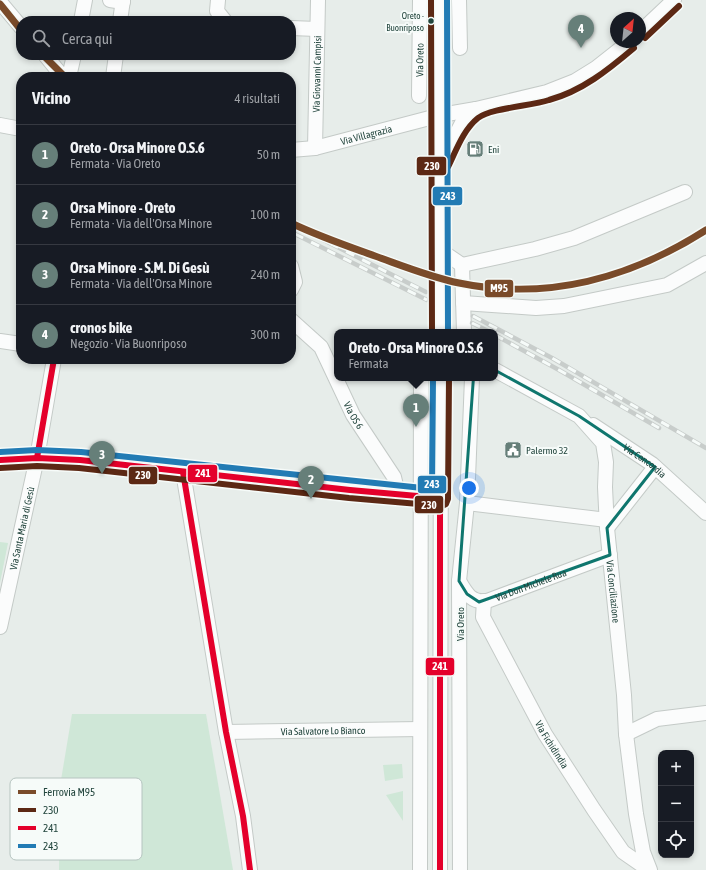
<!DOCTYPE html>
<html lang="it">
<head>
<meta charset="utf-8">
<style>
  :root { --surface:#171b24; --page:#242831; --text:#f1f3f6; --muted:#9ea1a6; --line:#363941; --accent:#667f79 }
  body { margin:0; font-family:"Asap Condensed",sans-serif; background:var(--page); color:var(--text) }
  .controls { position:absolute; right:12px; bottom:12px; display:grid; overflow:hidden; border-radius:8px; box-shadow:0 2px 6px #0003 }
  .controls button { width:36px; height:36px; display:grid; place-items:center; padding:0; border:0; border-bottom:1px solid var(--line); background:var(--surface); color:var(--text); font:20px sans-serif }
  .compass { position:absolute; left:610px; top:12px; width:36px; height:36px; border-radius:50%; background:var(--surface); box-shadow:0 2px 6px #0003; rotate:27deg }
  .you { position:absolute; left:469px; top:488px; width:14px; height:14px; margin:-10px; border:3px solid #fff; border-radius:50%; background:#1a73e8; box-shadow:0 0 0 6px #1a73e833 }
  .badge { display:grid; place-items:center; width:26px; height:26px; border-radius:50%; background:var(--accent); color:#fff; font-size:13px; font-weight:700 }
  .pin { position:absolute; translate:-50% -33px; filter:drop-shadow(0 1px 2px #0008) }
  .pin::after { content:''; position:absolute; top:21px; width:14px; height:12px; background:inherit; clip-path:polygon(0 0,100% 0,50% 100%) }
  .popup { position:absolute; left:334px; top:329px; width:164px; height:52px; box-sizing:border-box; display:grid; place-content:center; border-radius:8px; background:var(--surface); filter:drop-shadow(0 1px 3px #0005); font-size:13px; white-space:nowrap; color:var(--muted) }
  .popup b { font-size:15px; color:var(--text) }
  .popup::after { content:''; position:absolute; left:50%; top:100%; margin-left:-8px; border:8px solid transparent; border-top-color:var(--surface) }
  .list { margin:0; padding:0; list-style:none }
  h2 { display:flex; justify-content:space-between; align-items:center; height:52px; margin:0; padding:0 16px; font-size:17px }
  h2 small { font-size:13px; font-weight:400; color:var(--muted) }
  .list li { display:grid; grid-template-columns:26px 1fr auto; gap:12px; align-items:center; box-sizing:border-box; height:60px; padding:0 16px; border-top:1px solid var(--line) }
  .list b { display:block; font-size:15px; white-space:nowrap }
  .list p { margin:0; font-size:13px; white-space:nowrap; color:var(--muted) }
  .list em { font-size:13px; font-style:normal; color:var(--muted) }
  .icon { flex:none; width:22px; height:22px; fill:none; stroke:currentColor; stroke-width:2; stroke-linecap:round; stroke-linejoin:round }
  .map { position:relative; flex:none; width:706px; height:870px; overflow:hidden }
  .search { position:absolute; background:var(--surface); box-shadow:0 2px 6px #0003; left:16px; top:16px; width:280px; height:44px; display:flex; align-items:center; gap:10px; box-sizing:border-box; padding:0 14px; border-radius:16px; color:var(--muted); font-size:15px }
  .panel { position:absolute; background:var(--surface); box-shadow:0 2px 6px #0003; left:16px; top:72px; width:280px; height:292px; border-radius:16px }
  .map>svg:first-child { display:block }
  .green { fill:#cfe7d7 }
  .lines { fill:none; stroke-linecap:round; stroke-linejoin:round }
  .minor-casing { stroke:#c4cac7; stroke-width:16 }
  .minor { stroke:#fbfcfc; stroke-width:14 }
  .rail-casing { stroke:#c8cdcb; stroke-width:4.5 }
  .rail { stroke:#f6fbf9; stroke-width:3; stroke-dasharray:9; stroke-linecap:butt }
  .bus-1-casing { stroke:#f6fbf9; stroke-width:9 }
  .bus-2-casing { stroke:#f6fbf9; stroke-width:9 }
  .bus-3-casing { stroke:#f6fbf9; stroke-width:9 }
  .bus-1 { stroke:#e4002b; stroke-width:6 }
  .bus-2 { stroke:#5c2814; stroke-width:6 }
  .bus-3 { stroke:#227bb4; stroke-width:6 }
  .rail-1-casing { stroke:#f6fbf9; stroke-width:10 }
  .rail-1 { stroke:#7a4b2a; stroke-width:7 }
  .marked { fill:none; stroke:#0f766e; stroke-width:3; stroke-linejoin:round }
  .bus-dot { fill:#21443c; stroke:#f6fbf9; stroke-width:1.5 }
  .labels { text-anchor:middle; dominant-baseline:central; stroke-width:4; stroke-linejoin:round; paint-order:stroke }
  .bus-label { font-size:9px; fill:#21443c; stroke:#f6fbf9; text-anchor:end }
  .street-label { font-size:10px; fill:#21443c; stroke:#f6fbf9 }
  .poi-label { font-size:10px; fill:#21443c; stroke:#f6fbf9; text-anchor:start }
  .key { fill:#f6fbf9; stroke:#b6c4c0; stroke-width:1 }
  .key-label { font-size:11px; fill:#21443c }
  .line-badge { stroke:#f6fbf9; stroke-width:1.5 }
  .badge-label { font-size:11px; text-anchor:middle; font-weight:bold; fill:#fff }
</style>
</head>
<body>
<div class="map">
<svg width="706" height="870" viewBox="0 0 706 870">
  <rect width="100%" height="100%" fill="#e7edea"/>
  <g class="green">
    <path d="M0,542L8,543L0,583Z"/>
    <path d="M72,714H206L233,870H59L60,786Z"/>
    <path d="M402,764L403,778L385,781L383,765Z"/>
    <path d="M403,791V821L386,795Z"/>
  </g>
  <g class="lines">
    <defs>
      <g id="minor">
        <path d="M110,0L123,2"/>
        <path d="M218,0L217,11L225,21"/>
        <path d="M439,0L440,332"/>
        <path d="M459,0L460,48"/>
        <path d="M0,2L21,27"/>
        <path d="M81,21L85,0"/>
        <path d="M120,21L123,0"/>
        <path d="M291,28L317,29"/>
        <path d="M640,32L674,0"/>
        <path d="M45,55L63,77"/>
        <path d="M69,77L74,55"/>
        <path d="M113,77L116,55"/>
        <path id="s1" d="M419,96L420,0"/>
        <path d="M0,125L21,129"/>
        <path id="s2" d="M315,148L318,0"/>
        <path id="s3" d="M291,150L315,148L441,115L476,109L547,92L575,81L596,68L629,42"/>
        <path d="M442,162L463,121L476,109"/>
        <path d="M440,250L462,265L464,332"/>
        <path d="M462,265L535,249L574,238L685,192"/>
        <path d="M291,266L295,282L291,290"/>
        <path d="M463,303L536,308L564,306L667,285L706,263"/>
        <path id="s4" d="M291,320L321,347L353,415L394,477L398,494"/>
        <path d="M0,341L21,344"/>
        <path id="s5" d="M495,370L579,416L603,443L606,462L605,487L607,528L624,695L626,734L636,814L643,852L650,870"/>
        <path id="s6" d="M593,425L652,464L706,513"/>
        <path d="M0,460L37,458L80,460L430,497"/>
        <path d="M183,472L226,732L243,816L250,870"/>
        <path d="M467,503L607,520"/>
        <path d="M607,528L655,467"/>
        <path id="s7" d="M459,581C466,593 471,603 487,601L610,555"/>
        <path id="s8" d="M484,601L483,617L545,734L594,810L623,852L649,870"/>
        <path id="s9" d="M0,627L37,458L54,359"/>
        <path id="s10" d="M226,732L420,729"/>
        <path d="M626,734L657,719L706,713"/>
        <path d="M420,870L421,378"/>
        <path d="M440,870L441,378"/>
        <path d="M460,870L459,581L467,503L472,378"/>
      </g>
    </defs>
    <use href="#minor" class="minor-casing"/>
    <use href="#minor" class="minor"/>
    <defs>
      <g id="rail">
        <path d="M298,227L426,292"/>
        <path d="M295,234L427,300"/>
        <path d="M473,316L552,358L706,448"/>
        <path d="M472,323L490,332"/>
        <path d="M495,335L559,370L659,428"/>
      </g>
    </defs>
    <use href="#rail" class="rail-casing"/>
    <use href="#rail" class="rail"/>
    <defs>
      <g id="bus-1">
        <path d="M37,458L54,359"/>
        <path d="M0,460L37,458L80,460L350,490L440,498V870"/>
        <path d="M183,472L226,732L243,816L250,870"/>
      </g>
      <g id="bus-2">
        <path d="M431,0L432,332"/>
        <path d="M645,38L679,6"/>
        <path d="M448,167C456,151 463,130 478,118C491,108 531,106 549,100C582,91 608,70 634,48"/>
        <path d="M0,468L37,466L79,468L349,498L442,506L446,504L448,499L449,378"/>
      </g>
      <g id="bus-3">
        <path d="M447,0L448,332"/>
        <path d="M0,452L37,450L81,452L432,489L433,378"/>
      </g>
    </defs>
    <use href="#bus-1" class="bus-1-casing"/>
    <use href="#bus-2" class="bus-2-casing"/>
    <use href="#bus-3" class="bus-3-casing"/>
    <use href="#bus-1" class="bus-1"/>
    <use href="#bus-2" class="bus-2"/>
    <use href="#bus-3" class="bus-3"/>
    <defs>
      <g id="rail-1">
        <path d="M0,4L21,30"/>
        <path d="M43,55L65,77"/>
        <path d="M291,223C318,236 347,246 375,256C403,266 430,277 459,283C547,301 631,278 706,230"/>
      </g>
    </defs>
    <use href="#rail-1" class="rail-1-casing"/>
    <use href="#rail-1" class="rail-1"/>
  </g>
  <path class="marked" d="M480,362L579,416L655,467L607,528L610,555L479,602L467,594L459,581L474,370Z"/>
  <defs>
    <symbol id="fuel-square" viewBox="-11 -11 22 22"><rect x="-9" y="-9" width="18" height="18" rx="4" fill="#667f79" stroke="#f6fbf9"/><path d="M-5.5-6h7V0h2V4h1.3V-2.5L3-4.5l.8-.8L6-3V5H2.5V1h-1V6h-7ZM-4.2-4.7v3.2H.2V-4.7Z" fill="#fff"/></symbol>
    <symbol id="civic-square" viewBox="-11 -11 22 22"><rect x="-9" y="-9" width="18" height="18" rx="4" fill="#667f79" stroke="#f6fbf9"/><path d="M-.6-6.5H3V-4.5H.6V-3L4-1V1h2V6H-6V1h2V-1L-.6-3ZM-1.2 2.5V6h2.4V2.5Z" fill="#fff"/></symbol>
  </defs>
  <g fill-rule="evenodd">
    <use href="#fuel-square" x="465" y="139" width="20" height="20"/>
    <use href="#civic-square" x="503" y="440" width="20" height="20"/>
  </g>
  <circle class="bus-dot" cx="431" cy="21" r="3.5"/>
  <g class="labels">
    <g class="bus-label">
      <text x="424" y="16">Oreto -<tspan x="424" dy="12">Buonriposo</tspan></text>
    </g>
    <g class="street-label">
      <text stroke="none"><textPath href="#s1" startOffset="36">Via Oreto</textPath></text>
      <text stroke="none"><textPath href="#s2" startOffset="74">Via Giovanni Campisi</textPath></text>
      <text stroke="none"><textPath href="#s3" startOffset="77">Via Villagrazia</textPath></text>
      <text stroke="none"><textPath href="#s4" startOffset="116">Via OS 6</textPath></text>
      <text stroke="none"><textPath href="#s6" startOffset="63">Via Concordia</textPath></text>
      <text stroke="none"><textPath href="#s9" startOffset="101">Via Santa Maria di Gesù</textPath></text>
      <text stroke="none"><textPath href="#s7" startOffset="84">Via Don Michele Rua</textPath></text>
      <text stroke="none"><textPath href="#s5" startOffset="281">Via Conciliazione</textPath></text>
      <text transform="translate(460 624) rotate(-90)">Via Oreto</text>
      <text stroke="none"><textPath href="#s10" startOffset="97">Via Salvatore Lo Bianco</textPath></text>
      <text stroke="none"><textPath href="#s8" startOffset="161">Via Fichidindia</textPath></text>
    </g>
    <g class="poi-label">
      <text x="488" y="149">Eni</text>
      <text x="526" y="450">Palermo 32</text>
    </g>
  </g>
  <rect x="10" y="778" width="132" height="82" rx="6" class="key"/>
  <rect x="18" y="790" width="18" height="4" fill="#7a4b2a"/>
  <rect x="18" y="808" width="18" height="4" fill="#5c2814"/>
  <rect x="18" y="826" width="18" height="4" fill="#e4002b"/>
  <rect x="18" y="844" width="18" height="4" fill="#227bb4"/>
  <g class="key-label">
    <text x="43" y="796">Ferrovia M95</text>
    <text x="43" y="814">230</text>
    <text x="43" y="832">241</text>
    <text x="43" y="850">243</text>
  </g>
  <g class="line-badge">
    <rect x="416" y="156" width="31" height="20" rx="4" fill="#5c2814"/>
    <rect x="432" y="186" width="31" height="20" rx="4" fill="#227bb4"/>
    <rect x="484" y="279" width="30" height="19" rx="4" fill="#7a4b2a"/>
    <rect x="187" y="464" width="31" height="19" rx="4" fill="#e4002b"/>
    <rect x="128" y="466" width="30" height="19" rx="4" fill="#5c2814"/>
    <rect x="417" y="475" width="30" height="19" rx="4" fill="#227bb4"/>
    <rect x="414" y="495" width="30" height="19" rx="4" fill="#5c2814"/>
    <rect x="425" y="657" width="30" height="19" rx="4" fill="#e4002b"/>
  </g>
  <g class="badge-label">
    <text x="432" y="170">230</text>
    <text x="448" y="200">243</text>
    <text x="499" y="292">M95</text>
    <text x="203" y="477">241</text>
    <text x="143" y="479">230</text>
    <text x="432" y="488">243</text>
    <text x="429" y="509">230</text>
    <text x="440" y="670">241</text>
  </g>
</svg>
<div class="controls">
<button>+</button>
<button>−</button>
<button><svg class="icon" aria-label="locate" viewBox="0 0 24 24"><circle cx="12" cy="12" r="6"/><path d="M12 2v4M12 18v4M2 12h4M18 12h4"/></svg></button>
</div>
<svg class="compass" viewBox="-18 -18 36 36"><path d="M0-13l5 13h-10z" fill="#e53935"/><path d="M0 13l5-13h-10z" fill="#9ea1a6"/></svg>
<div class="you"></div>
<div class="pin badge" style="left:416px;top:427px">1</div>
<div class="popup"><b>Oreto - Orsa Minore O.S.6</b>Fermata</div>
<div class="pin badge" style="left:311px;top:499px">2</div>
<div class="pin badge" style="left:102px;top:474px">3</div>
<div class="pin badge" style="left:581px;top:48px">4</div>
<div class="search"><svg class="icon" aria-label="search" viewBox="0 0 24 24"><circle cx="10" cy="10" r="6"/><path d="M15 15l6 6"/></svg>Cerca qui</div>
<section class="panel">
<h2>Vicino<small>4 risultati</small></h2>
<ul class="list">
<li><span class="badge">1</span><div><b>Oreto - Orsa Minore O.S.6</b><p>Fermata · Via Oreto</p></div><em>50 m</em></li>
<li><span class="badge">2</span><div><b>Orsa Minore - Oreto</b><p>Fermata · Via dell'Orsa Minore</p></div><em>100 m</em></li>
<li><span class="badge">3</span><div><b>Orsa Minore - S.M. Di Gesù</b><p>Fermata · Via dell'Orsa Minore</p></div><em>240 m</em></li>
<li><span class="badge">4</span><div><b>cronos bike</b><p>Negozio · Via Buonriposo</p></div><em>300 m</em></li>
</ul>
</section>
</div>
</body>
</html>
